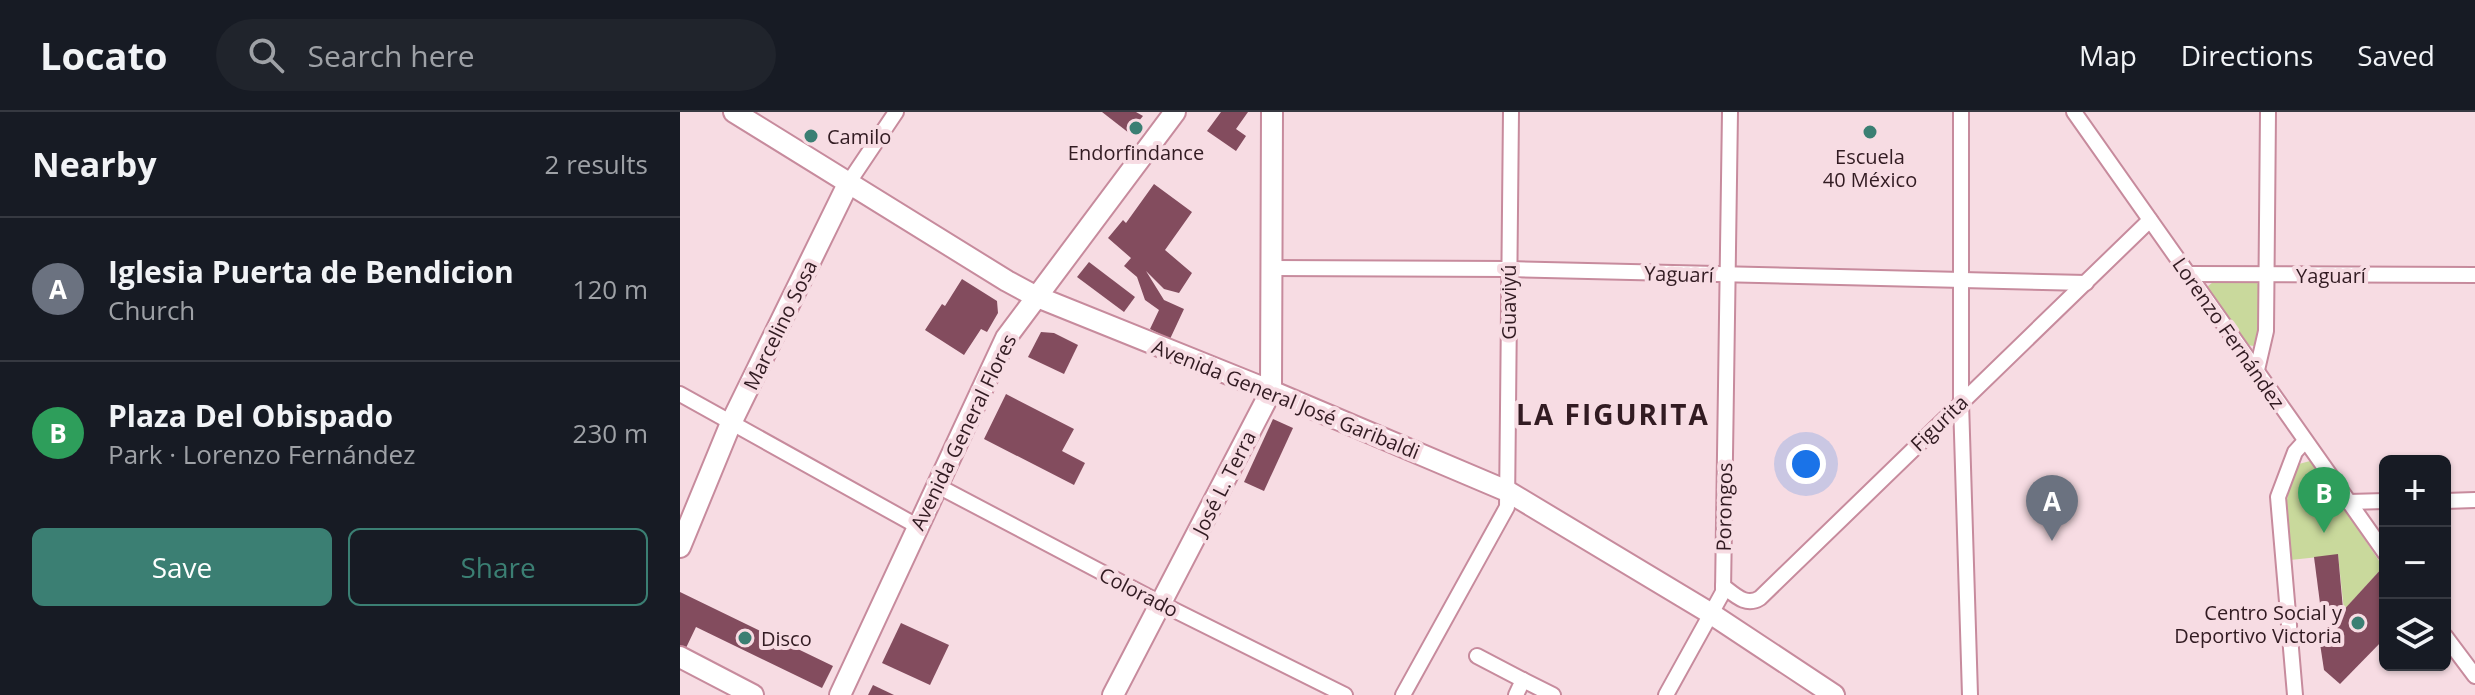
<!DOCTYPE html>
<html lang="en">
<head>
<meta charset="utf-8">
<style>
  :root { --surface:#171b24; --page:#20242c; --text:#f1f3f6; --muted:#9ea1a6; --line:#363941; --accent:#3b7f73 }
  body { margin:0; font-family:"Open Sans",sans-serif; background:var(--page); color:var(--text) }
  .controls { position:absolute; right:24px; bottom:24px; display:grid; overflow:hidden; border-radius:12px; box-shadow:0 2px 6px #0004 }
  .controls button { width:72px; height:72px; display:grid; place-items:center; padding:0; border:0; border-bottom:2px solid var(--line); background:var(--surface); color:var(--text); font:40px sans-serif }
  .you { position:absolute; left:1126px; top:352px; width:28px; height:28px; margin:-20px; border:6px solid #fff; border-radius:50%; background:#1a73e8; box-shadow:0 0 0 12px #1a73e833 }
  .badge { display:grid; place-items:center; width:52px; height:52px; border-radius:50%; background:var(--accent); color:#fff; font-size:26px; font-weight:700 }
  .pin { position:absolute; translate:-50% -66px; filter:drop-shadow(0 2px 4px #0008) }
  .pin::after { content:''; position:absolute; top:42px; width:28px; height:24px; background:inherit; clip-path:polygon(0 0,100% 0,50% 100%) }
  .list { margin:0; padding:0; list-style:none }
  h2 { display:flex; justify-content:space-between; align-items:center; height:104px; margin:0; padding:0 32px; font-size:34px }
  h2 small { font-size:26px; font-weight:400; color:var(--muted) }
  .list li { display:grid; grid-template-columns:52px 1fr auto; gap:24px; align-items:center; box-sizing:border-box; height:144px; padding:0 32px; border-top:2px solid var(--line) }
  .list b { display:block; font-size:30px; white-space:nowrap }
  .list p { margin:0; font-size:26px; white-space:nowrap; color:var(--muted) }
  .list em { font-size:26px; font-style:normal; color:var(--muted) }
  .actions { display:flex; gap:16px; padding:24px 32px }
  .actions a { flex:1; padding:18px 0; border:2px solid var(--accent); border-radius:12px; text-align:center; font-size:28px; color:var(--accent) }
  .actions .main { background:var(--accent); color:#fff }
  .icon { flex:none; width:44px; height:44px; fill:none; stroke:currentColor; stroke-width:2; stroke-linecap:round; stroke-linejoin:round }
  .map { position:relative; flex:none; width:1795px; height:583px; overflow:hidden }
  header { display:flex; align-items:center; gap:48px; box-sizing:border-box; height:112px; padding:0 40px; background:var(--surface); border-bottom:2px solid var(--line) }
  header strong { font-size:38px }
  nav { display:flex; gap:44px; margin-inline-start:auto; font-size:28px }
  .search { width:560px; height:72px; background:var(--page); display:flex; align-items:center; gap:20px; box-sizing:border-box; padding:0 28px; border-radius:44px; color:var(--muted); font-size:30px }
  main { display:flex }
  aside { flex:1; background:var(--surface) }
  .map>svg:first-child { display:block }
  .green { fill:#c9d99c }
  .building { fill:#834c5e }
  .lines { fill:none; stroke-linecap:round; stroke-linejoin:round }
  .street-casing { stroke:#c78b9d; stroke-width:18 }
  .secondary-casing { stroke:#c78b9d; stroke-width:24 }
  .street { stroke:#fff; stroke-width:14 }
  .secondary { stroke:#fff; stroke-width:20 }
  .poi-dot { fill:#3b7f73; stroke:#f7dce3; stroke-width:3 }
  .labels { text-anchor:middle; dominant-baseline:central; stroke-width:8; stroke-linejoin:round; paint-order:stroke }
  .poi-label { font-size:20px; fill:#321b22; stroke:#f7dce3; text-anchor:start }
  .street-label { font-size:20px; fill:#321b22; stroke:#f7dce3 }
  .district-label { font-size:28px; font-weight:bold; letter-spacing:2px; fill:#321b22; stroke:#f7dce3 }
</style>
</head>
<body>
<header>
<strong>Locato</strong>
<div class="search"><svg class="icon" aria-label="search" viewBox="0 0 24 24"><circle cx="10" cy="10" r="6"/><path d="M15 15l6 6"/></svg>Search here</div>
<nav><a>Map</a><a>Directions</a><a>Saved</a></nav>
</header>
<main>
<aside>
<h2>Nearby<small>2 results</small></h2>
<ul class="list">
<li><span class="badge" style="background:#6b7280">A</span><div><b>Iglesia Puerta de Bendicion</b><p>Church</p></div><em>120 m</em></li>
<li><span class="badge" style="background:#2e9e5b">B</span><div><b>Plaza Del Obispado</b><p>Park · Lorenzo Fernández</p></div><em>230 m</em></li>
</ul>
<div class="actions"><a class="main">Save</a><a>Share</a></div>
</aside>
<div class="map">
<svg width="1795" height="583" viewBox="0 0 1795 583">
  <rect width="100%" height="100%" fill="#f7dce3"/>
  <g class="green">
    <path d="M1533,170H1576L1578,172V227L1574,234L1567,233L1527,178V175Z"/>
    <path d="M1630,349L1635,352L1703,455L1664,498L1658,443L1610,448C1607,411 1600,387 1619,352Z"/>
  </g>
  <g class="building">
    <path d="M422,0H456L463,4L449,21Z"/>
    <path d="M541,0H568L556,17L566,24L556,39L527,19Z"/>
    <path d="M474,72L512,100L485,138L512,161L499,181L484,177L466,159L484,188L504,197L490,227L470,217L479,198L465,188L457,165L444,154L451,146L428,126L443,108L446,111Z"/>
    <path d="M409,150L455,185L444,200L397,165Z"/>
    <path d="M282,167L317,189L318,201L307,220L301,217L284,243L245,218L262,192L265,194Z"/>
    <path d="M361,220L374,221L398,233L384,262L348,245Z"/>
    <path d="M326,282L394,317L382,339L405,351L394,373L304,327Z"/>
    <path d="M593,307L613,316L584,379L564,370Z"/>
    <path d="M1658,442L1663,497L1641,499L1634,445Z"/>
    <path d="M1703,455L1705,458V526L1660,572L1644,558L1639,525Z"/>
    <path d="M0,480L153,554L142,576L16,515L5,538L0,536Z"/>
    <path d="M221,511L269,533L250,573L202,551Z"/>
    <path d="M193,573L214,583H188Z"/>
  </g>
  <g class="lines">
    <defs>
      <g id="street">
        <path d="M1281,0V290L1290,583"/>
        <path d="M1394,0L1705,441"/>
        <path d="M169,70L216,0"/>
        <path d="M592,156L828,157L1406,171"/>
        <path d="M1507,162L1795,163"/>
        <path d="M1577,258L1586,219L1588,0"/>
        <path d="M0,282L237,414"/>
        <path d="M256,373L482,492L665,583"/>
        <path d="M1765,389L1795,388"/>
        <path d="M1669,390L1705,389"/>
        <path d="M1043,474C1055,483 1066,495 1080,486L1470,108"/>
        <path d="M1765,524L1795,564"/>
        <path d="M797,544L843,568L836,583"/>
        <path d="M843,568L873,583"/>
        <path d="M723,583L827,395L831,0"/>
        <path d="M986,583L1043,480L1050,0"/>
        <path d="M1615,583L1598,385L1615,340L1625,329"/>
      </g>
      <g id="secondary">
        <path d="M54,0L327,169L355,184L591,279L827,379L1030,501L1154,583"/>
        <path d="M0,435L51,311L169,70"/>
        <path d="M0,545L73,583"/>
        <path d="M160,583L326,226L495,0"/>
        <path d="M433,583L591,279L592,0"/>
      </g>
    </defs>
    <use href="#street" class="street-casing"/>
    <use href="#secondary" class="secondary-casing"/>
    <use href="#street" class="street"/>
    <use href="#secondary" class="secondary"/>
  </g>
  <g class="poi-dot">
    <circle cx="456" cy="16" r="8"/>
    <circle cx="1190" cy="20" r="8"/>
    <circle cx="131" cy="24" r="8"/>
    <circle cx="1678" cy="511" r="8"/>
    <circle cx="65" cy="526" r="8"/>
  </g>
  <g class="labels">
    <g class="poi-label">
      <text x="147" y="24">Camilo</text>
      <text x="456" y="40" text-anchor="middle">Endorfindance</text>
      <text x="1190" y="44" text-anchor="middle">Escuela<tspan x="1190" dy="23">40 México</tspan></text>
      <text x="1662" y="500" text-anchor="end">Centro Social y<tspan x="1662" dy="23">Deportivo Victoria</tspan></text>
      <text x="81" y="526">Disco</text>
    </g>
    <g class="street-label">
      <text transform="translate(999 162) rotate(2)">Yaguarí</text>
      <text x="1651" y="163">Yaguarí</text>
      <text transform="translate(828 190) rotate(-90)">Guaviyú</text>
      <text transform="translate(100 213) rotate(-64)">Marcelino Sosa</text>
      <text transform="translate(1549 221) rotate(55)">Lorenzo Fernández</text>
      <text transform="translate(606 287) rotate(22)">Avenida General José Garibaldi</text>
      <text transform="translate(1259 311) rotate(-44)">Figurita</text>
      <text transform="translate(283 320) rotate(-64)">Avenida General Flores</text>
      <text transform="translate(544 371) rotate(-63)">José L. Terra</text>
      <text transform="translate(1044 395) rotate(-89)">Porongos</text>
      <text transform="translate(459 480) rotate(27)">Colorado</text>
    </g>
    <g class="district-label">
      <text x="933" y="302">LA FIGURITA</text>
    </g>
  </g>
</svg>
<div class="controls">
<button>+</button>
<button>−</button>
<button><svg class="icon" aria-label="layers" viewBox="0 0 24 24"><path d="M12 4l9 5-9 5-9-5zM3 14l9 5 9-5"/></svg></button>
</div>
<div class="you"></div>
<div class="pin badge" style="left:1372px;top:429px;background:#6b7280">A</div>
<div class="pin badge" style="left:1644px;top:421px;background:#2e9e5b">B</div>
</div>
</main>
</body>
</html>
